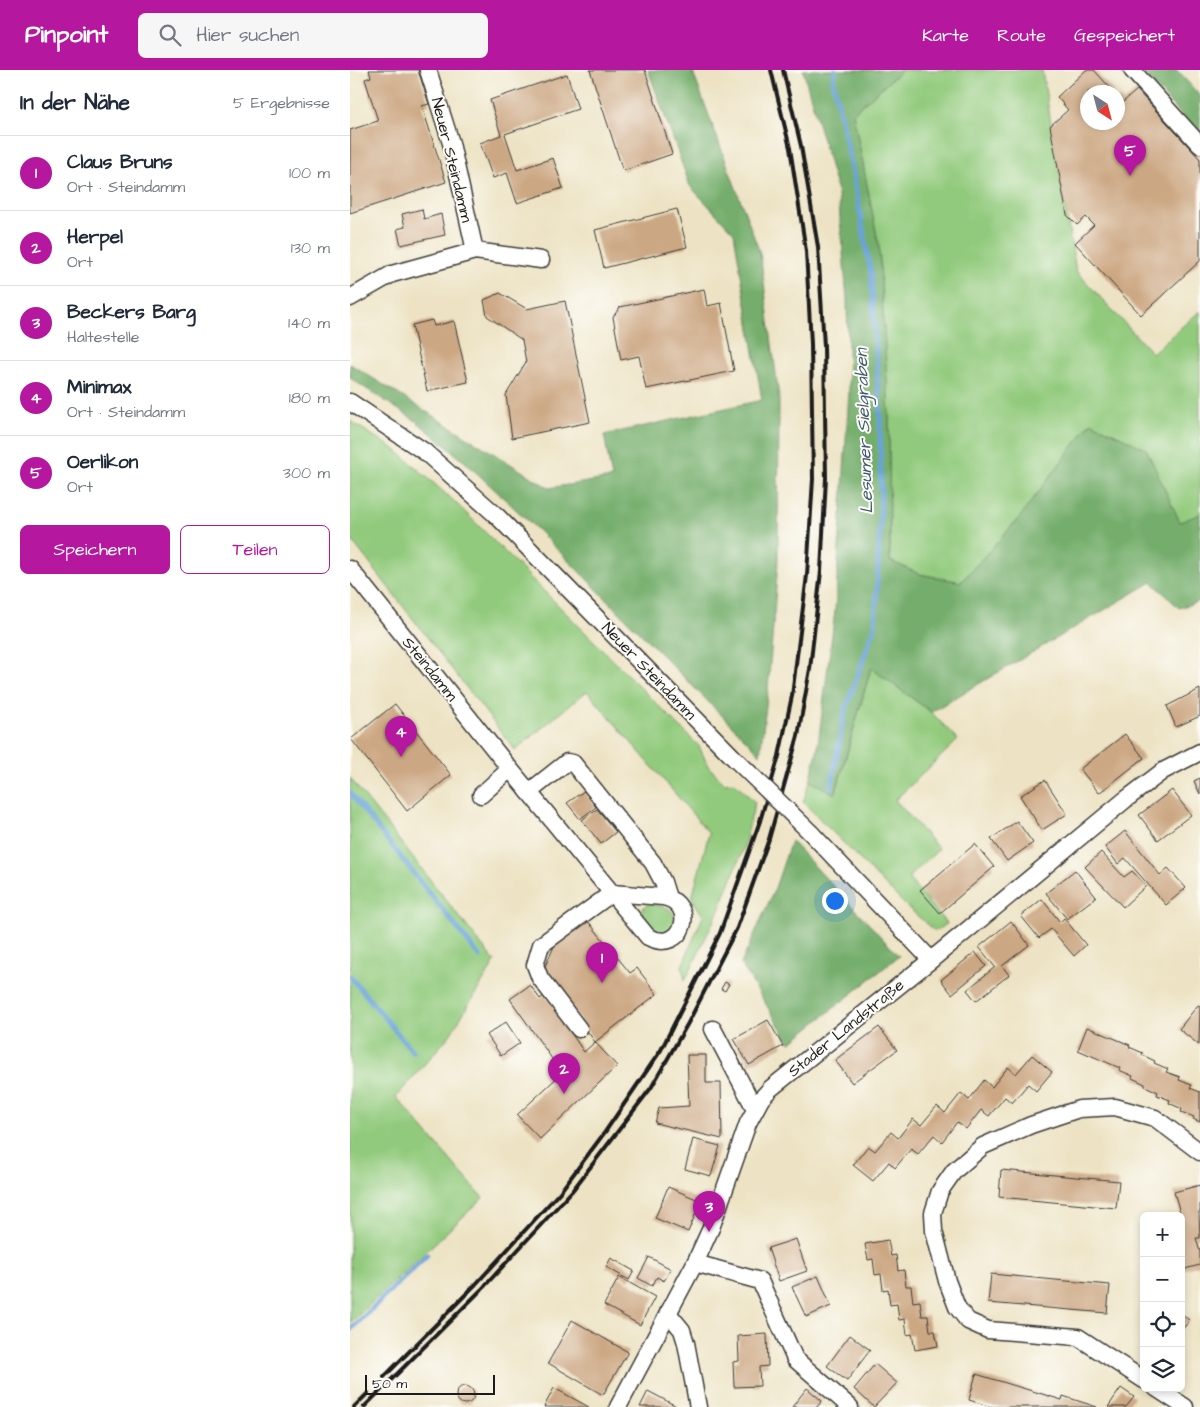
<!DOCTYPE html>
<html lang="de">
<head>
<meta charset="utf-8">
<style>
  :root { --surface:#fff; --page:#f6f6f7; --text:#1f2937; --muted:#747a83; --line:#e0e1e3; --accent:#b5179e }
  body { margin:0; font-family:"Architects Daughter",sans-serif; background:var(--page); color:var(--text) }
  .controls { position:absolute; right:15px; bottom:15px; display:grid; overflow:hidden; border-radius:8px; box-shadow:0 2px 8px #0003 }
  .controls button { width:45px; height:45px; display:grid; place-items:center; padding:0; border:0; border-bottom:1px solid var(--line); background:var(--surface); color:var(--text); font:25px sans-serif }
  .compass { position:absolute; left:730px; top:15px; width:45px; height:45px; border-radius:50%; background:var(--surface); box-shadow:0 2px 8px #0003; rotate:144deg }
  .scale { position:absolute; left:15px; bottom:12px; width:130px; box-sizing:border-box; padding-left:5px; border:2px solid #1c1c1c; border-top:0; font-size:14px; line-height:18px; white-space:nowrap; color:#1c1c1c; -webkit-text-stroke:4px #fdfcf7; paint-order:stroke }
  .you { position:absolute; left:484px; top:830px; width:18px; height:18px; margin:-12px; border:4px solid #fff; border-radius:50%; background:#1a73e8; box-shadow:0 0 0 8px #1a73e833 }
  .badge { display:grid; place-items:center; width:32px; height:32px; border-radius:50%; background:var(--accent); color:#fff; font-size:16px; font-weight:700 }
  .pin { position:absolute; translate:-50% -41px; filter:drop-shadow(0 1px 2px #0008) }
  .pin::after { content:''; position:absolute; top:26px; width:18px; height:15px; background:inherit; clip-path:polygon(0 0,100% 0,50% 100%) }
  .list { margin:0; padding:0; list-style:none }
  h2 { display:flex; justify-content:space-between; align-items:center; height:65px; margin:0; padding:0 20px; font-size:21px }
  h2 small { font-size:16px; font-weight:400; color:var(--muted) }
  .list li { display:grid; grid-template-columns:32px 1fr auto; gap:15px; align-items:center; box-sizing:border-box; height:75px; padding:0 20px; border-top:1px solid var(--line) }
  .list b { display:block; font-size:19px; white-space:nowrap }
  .list p { margin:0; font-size:16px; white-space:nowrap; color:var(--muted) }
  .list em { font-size:16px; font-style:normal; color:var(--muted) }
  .actions { display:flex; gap:10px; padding:15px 20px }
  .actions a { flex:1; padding:11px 0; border:1px solid var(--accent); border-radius:8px; text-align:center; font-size:18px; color:var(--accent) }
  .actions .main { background:var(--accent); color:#fff }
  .icon { flex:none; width:28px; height:28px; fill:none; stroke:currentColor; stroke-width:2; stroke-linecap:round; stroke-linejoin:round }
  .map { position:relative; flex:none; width:850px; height:1337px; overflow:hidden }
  header { display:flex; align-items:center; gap:30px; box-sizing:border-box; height:70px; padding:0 25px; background:var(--accent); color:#fff }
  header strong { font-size:24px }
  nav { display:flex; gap:28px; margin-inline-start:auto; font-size:18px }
  .search { width:350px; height:45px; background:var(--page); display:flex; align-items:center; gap:12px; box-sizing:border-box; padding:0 18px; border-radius:8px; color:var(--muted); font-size:19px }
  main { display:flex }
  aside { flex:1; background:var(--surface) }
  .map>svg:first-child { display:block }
  .green { fill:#92ca7d; stroke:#57734c }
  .forest { fill:#75ae6c; stroke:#486544 }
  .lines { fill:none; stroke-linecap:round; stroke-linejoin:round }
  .stream { stroke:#69a3d9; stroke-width:5 }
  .building { fill:#cca783 }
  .minor-casing { stroke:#3b3a35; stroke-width:19 }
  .minor { stroke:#fff; stroke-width:16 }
  .rail { stroke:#1c1c1c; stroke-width:4 }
  .minor-bridge-casing { stroke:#3b3a35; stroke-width:19; stroke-linecap:butt }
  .minor-bridge { stroke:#fff; stroke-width:16 }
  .labels { text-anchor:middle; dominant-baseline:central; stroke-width:4; stroke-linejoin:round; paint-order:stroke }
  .street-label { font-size:16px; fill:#1c1c1c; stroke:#fdfcf7 }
  .water-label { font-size:18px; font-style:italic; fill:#3f5971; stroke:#fdfcf7 }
</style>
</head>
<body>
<header>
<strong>Pinpoint</strong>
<div class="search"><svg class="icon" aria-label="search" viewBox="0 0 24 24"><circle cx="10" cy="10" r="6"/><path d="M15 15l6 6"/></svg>Hier suchen</div>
<nav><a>Karte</a><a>Route</a><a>Gespeichert</a></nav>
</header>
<main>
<aside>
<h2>In der Nähe<small>5 Ergebnisse</small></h2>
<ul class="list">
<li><span class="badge">1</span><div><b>Claus Bruns</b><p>Ort · Steindamm</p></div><em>100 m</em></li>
<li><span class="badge">2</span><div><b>Herpel</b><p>Ort</p></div><em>130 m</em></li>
<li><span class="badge">3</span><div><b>Beckers Barg</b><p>Haltestelle</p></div><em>140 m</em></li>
<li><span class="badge">4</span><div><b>Minimax</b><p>Ort · Steindamm</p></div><em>180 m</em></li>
<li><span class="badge">5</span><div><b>Oerlikon</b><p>Ort</p></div><em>300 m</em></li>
</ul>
<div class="actions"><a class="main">Speichern</a><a>Teilen</a></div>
</aside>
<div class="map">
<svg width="850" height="1337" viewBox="0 0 850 1337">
  <rect width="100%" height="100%" fill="#fdfcf7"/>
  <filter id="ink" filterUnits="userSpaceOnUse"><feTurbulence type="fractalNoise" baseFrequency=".02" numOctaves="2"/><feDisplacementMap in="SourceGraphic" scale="10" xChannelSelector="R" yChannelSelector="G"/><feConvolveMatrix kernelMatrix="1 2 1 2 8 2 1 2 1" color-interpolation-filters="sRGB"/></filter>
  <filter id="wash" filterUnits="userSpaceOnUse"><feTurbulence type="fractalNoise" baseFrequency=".0096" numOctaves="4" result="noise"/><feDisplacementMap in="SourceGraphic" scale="20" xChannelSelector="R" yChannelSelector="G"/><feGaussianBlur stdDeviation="1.12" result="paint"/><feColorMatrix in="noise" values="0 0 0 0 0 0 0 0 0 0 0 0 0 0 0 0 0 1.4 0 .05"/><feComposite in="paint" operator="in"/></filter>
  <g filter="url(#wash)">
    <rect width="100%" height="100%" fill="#ede3c4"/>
    <g class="green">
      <path d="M552,0H692L726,201L802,283L850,241V444L830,453L796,379L669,448L611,512L569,504L540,491L539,345L529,177L503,43Z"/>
      <path d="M0,351L46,380L105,432L349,676L358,696L374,713L384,712L405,732L393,780L369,840L335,911L332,896L353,846L342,828L359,763L237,621L165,680L0,468Z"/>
      <path d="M521,598L581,642L608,670L545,730L589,779L558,808L597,854L585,861L556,836L453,732L460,711L486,723Z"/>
      <path d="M0,708L145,892L100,965L46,1027L133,1128L0,1253Z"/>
      <path d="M300,834C313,836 325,837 325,852C316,875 290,855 292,839L296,835Z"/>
    </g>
    <g class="forest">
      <path d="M298,0H342L410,183L429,327L428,492L418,620L410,684L189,461L115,392L66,351L0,308V294L199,418L262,408L254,365L412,330L384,163L340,116Z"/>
      <path d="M453,0H552L503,43L529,177L539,345L540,491L569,504L611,512L669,448L741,352L796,379L830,452L850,444V531L829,538L802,512L581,642L521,598L485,724L460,711L467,682L485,541L499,322L497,229L488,124Z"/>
      <path d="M790,0H827L850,26V65Z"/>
      <path d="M441,771L549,886L440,973L391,894L425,818Z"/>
    </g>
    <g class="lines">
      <g class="stream">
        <path d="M481,718L494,644L525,556L531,432L530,342L521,204L502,98L483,10L485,0"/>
        <path d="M0,723L130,887"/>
        <path d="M0,906L63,982"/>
        <path d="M0,1260L77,1185"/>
      </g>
    </g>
    <g id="blocks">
      <g class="building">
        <path d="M19,0H68L79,34L72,36L96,112L0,143V60L28,51L15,9L21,7Z"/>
        <path d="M240,0H295L322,84L273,101Z"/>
        <path d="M736,0H744L764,22H738V52H768V26L773,32L787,20L850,89V191L791,245L725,173L744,155L736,147L727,155L717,145L700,56L718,40L707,27Z"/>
        <path d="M217,4L228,39L155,64L167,100L203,88L213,118L167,133L157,103L143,108L130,73L151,65L140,30Z"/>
        <path d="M72,139L74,149L91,144L95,165L51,175L47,159L55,157L52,144Z"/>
        <path d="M327,139L337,177L254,198L245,160Z"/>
        <path d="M354,219L357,236L371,233L384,301L296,319L289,286L271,290L263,247L270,237Z"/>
        <path d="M150,223L177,239L215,231L240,352L162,368L156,325L176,292L172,270L137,246L134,230Z"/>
        <path d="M82,250L84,256L104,251L118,312L77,321L62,255Z"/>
        <path d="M850,619V646L826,657L817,636Z"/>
        <path d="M45,634L101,705L57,741L1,669Z"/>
        <path d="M775,664L794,688L749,723L730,699Z"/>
        <path d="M850,708V724L844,711Z"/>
        <path d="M695,710L717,744L692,760L670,726Z"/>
        <path d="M822,720L841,745L808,770L789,745Z"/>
        <path d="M234,721L246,737L230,749L217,733Z"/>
        <path d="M247,739L266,762L251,774L232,750Z"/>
        <path d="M667,751L683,773L657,791L641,769Z"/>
        <path d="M775,761L810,805L818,798L836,818L816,835L775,788L768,794L755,777Z"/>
        <path d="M625,774L644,797L590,843L570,820Z"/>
        <path d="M751,782L774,807L782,801L796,816L773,837L735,797Z"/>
        <path d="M725,800L746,827L717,849L696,823Z"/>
        <path d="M692,829L710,852L714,848L736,875L724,886L701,859L689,868L671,846Z"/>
        <path d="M237,850L280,903L287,898L307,924L245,972L194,899L206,872Z"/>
        <path d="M661,851L679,875L652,896L659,905L626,931L617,920L645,897L629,877Z"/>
        <path d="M625,882L636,896L602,924L591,910Z"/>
        <path d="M375,912L379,914L375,921L371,919Z"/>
        <path d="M180,915L190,929L195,925L234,982L245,972L267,996L190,1069L167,1045L212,1003L160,929Z"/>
        <path d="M848,935L850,936L849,975L829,959Z"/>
        <path d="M418,950L433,976L399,995L384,969Z"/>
        <path d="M156,952L170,973L151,986L137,965Z"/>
        <path d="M529,957L547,980L502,1013L485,990Z"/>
        <path d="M737,957L780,975L779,977L793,983L792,985L805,991L804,993L818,999L816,1002L830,1007L829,1010L842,1015L840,1018L850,1022V1052L843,1049L844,1047L831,1042L832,1039L819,1033L820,1030L807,1025L808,1022L795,1016V1014L782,1008L783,1006L769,1000L770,998L728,980Z"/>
        <path d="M337,985H356V1013H371L372,1069L305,1053L309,1038L339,1036Z"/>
        <path d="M682,985L702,1002L686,1021L678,1014L662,1033L655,1027L639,1046L631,1040L616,1059L607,1052L592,1072L584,1065L568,1084L561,1079L545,1098L539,1092L523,1111L503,1095L518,1076L525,1081L541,1062L548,1068L563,1049L571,1055L587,1036L595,1043L611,1023L619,1030L634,1010L642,1017L658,997L666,1004Z"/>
        <path d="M343,1069L370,1076L361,1106L335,1099Z"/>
        <path d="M651,1100L769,1111L766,1138L649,1127Z"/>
        <path d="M850,1115V1142H849L850,1168H846L850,1182V1195L831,1200V1146L824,1122Z"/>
        <path d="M318,1117L351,1131L338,1162L305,1148Z"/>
        <path d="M446,1169L457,1201L429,1211L418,1178Z"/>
        <path d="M538,1170L541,1186L546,1185L548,1201L554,1200L556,1216H561L563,1232L570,1231L572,1246H578L580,1261H585L588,1276L565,1280L562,1264L557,1265L555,1249L549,1250L547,1234L540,1235L538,1219L533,1220L531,1204L525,1205L523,1189L518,1190L515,1174Z"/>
        <path d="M299,1187L321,1199L314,1211L307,1207L302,1216L288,1208Z"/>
        <path d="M261,1188L284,1201L279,1210L256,1197Z"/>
        <path d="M641,1204L760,1215L757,1243L638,1233Z"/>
        <path d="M468,1206L481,1236L456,1247L442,1217Z"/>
        <path d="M269,1207L305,1227L290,1255L254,1235Z"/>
        <path d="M831,1243L840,1251L831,1260Z"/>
        <path d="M222,1250L278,1282L253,1325L198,1293Z"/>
        <path d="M417,1264L418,1296L409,1297L410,1316L384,1317L383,1292L389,1291L388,1266Z"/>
        <path d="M500,1265L520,1280L497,1311L477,1296Z"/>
        <path d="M525,1294L547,1313L524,1337L504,1319Z"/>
        <path d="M626,1304L712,1330L713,1326L747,1337H642L619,1330Z"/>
        <circle cx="115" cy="1325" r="9"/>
        <path d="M204,1318L239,1337H194Z"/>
        <path d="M457,1318L472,1331L467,1337H442Z"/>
        <path d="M771,1318L784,1327L776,1337H758Z"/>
        <path d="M298,1321L328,1337H290Z"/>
      </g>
    </g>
  </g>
  <g filter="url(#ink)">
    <use href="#blocks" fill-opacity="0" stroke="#3b3a35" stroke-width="1"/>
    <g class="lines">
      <defs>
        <g id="minor">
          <path d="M78,0L101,73L125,181"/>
          <path d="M782,0L850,75"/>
          <path d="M0,228L42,204L125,181L191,190"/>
          <path d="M0,332L75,382L147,446L385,689"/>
          <path d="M0,499L160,699L298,867C333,885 349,834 313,827L262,823"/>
          <path d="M179,722L217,692L223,693L303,793L313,812L318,828"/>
          <path d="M131,725L160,699"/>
          <path d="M461,763L581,890"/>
          <path d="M229,959L190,908L185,895L191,875L262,823"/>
          <path d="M363,959L405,1039"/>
          <path d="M345,1193L410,1211L445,1289L500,1337"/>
          <path d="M318,1243L332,1260L336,1273L348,1337"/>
          <path d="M794,1310L728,1267L638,1260L618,1251L607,1237L597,1211L584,1161L583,1143L590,1121L604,1101L633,1076L681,1055L729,1039L765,1037L805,1048L850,1082"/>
          <path d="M806,1318L835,1337"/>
          <path d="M268,1337L345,1193L361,1158L398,1053L411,1029L420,1019L581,890L775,730L813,701L850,682"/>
        </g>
      </defs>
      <use href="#minor" class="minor-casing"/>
      <use href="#minor" class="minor"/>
      <g class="rail">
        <path d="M34,1307L126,1214L210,1122L255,1062L311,980L370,863L410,751L429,686L442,626L457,505L463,409L461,274L456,181L440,78L421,0"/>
        <path d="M4,1337L18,1323"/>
        <path d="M14,1337L131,1220L222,1121L301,1018L338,953L387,858L419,769L448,666L460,599L471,501L476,408L474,276L468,177L451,76L433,0"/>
      </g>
      <defs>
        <path id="minor-bridge" d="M385,689L461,763"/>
      </defs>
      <use href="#minor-bridge" class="minor-bridge-casing"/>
      <use href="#minor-bridge" class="minor-bridge"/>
    </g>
  </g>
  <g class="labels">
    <g class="street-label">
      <text transform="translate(102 90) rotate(76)">Neuer Steindamm</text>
      <text transform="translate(80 599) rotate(51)">Steindamm</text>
      <text transform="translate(299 601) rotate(46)">Neuer Steindamm</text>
      <text transform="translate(496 958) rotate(-39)">Stader Landstraße</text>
    </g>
    <g class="water-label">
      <text transform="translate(514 361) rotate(-92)">Lesumer Sielgraben</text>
    </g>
  </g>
</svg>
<div class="controls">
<button>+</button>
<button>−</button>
<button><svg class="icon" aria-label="locate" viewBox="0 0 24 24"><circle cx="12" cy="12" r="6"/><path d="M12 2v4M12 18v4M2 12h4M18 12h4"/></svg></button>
<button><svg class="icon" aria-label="layers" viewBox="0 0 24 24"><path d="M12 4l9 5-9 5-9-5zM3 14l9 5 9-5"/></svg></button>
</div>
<svg class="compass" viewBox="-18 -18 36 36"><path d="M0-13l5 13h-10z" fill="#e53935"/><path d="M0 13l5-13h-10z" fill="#747a83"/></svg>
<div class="scale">50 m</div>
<div class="you"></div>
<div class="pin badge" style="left:252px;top:913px">1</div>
<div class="pin badge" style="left:214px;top:1024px">2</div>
<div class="pin badge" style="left:359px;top:1162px">3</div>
<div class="pin badge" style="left:51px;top:687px">4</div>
<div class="pin badge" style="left:780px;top:106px">5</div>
</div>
</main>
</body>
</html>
